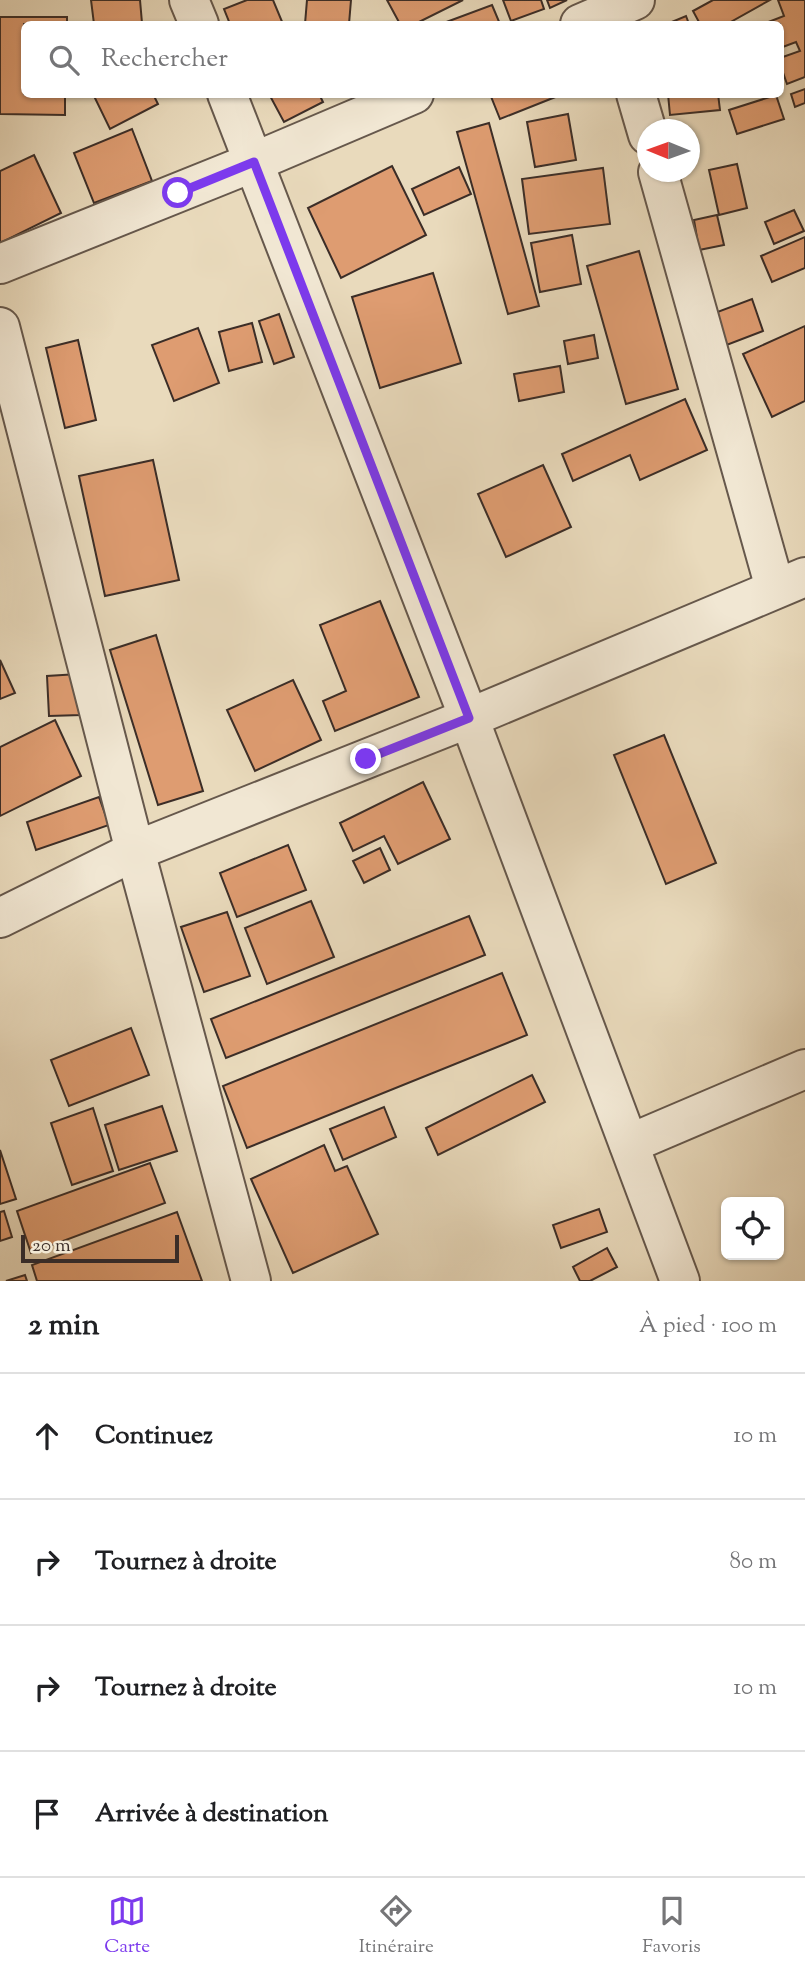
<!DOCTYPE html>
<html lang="fr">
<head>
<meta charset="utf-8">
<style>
  :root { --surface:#fff; --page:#f2f2f2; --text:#202124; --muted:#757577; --line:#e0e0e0; --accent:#7c3aed }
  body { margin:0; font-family:"Sorts Mill Goudy",serif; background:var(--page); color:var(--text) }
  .controls { position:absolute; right:21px; bottom:21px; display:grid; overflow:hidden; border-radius:10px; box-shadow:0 2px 5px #0004 }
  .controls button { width:63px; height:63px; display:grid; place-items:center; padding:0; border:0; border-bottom:2px solid var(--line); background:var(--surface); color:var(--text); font:35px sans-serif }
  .compass { position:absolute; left:637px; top:119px; width:63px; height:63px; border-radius:50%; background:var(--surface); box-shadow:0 2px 5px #0004; rotate:271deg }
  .scale { position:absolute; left:21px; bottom:18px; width:158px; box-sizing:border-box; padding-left:7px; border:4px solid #3b2d27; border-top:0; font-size:19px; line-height:24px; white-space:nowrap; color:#3b2d27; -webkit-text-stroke:5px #f1e7d3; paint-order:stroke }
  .stop { position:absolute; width:21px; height:21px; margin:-16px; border:5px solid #7c3aed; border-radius:50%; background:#fff }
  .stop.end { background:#7c3aed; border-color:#fff; box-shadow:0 2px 7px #0008 }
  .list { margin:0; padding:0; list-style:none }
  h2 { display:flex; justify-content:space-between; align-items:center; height:91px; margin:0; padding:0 28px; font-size:30px }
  h2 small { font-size:23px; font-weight:400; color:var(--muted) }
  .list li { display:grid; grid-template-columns:46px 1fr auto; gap:21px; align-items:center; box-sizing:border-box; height:126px; padding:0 28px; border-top:2px solid var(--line) }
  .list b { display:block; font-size:26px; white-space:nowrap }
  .list em { font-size:23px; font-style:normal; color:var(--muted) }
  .icon { flex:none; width:38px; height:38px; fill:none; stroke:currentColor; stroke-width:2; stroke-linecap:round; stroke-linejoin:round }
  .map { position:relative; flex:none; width:805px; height:1281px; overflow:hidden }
  .search { position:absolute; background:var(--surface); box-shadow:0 2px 5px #0004; left:21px; right:21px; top:21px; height:77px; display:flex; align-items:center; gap:18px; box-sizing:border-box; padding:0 24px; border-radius:10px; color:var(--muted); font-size:26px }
  .sheet { height:595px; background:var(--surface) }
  nav { display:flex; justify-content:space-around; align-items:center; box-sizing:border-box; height:98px; border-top:2px solid var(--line); background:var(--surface); font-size:19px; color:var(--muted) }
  nav a { display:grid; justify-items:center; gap:4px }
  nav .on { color:var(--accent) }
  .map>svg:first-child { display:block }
  .building { fill:#de9c71; stroke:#3b2d27; stroke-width:2 }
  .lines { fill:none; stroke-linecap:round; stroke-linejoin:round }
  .minor-casing { stroke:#66584c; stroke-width:42 }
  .minor { stroke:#f1e7d3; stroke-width:38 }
  .route { stroke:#7c3aed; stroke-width:9 }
</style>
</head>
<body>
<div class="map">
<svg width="805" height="1281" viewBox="0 0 805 1281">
  <rect width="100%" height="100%" fill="#e9dabc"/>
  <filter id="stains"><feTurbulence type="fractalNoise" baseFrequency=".00286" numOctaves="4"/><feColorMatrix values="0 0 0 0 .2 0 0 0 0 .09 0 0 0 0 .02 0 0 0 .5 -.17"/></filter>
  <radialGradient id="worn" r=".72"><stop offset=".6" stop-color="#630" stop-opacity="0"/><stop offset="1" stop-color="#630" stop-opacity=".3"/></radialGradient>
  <g class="building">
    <path d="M91,0H140L142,23L94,24Z"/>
    <path d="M247,0H273L283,24H230L224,9Z"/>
    <path d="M307,0H351L349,24H305Z"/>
    <path d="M387,0H463L415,24H400Z"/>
    <path d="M503,0H541L544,9L511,21Z"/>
    <path d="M547,0H567L550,8Z"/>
    <path d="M713,0H770L727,24H700L693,11Z"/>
    <path d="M778,0H805V77L787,84L780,64V58L800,51L796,42L780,48V24H767L766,23L784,16Z"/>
    <path d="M492,5L500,24H441Z"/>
    <path d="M686,16L689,24H667Z"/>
    <path d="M0,17H67V24H24V94H65V115L0,114Z"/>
    <path d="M805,89V103L795,107L791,94Z"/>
    <path d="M93,94H153L158,104L110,129Z"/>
    <path d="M269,94H319L323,102L284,122Z"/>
    <path d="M490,94H563L500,119Z"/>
    <path d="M668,94H718L720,110L670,115Z"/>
    <path d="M776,95L784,119L737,134L729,110Z"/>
    <path d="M568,114L576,160L535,167L527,122Z"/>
    <path d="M489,123L539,306L508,314L457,132Z"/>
    <path d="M132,129L152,181L94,203L74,153Z"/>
    <path d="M34,155L61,213L0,243V171Z"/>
    <path d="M737,164L747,208L719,215L709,170Z"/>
    <path d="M392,166L426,235L341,278L308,208Z"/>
    <path d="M459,167L471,194L424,215L412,189Z"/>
    <path d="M603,168L610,224L529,234L522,179Z"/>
    <path d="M794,210L804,231L774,244L765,222Z"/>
    <path d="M717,215L724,245L699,250L694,220Z"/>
    <path d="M572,235L581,284L540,292L531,243Z"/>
    <path d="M805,237V268L772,282L761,256Z"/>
    <path d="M639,251L678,389L626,404L587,266Z"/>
    <path d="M433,273L461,363L380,388L352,297Z"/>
    <path d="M752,299L763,331L724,346L712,314Z"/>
    <path d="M279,314L294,357L274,364L259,321Z"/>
    <path d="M252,323L262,362L229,371L219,332Z"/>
    <path d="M805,326V401L772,417L743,354Z"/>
    <path d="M198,328L219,383L174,401L152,345Z"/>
    <path d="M594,335L598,358L568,364L564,341Z"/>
    <path d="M78,340L96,420L65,428L46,348Z"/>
    <path d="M560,366L564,392L519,401L514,374Z"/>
    <path d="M685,399L707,450L640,480L630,455L573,481L562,454Z"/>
    <path d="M153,460L179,580L105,596L79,476Z"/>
    <path d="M543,465L571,527L506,557L478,494Z"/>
    <path d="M380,601L419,697L335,731L323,701L346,691L320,625Z"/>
    <path d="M156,635L203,791L158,805L110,650Z"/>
    <path d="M0,660L15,693L0,699Z"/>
    <path d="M78,674L81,715L49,716L47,676Z"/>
    <path d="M293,680L321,740L255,771L227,710Z"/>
    <path d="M55,720L81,776L0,816V747Z"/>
    <path d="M664,735L716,863L666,884L614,755Z"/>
    <path d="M423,782L450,839L398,864L384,836L353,851L340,823Z"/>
    <path d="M99,797L109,825L36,850L27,822Z"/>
    <path d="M288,845L306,890L237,917L220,873Z"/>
    <path d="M380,848L390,870L364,883L353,861Z"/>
    <path d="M311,901L334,957L267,984L245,928Z"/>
    <path d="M227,912L250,976L204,992L181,927Z"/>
    <path d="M469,916L485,955L226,1058L211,1019Z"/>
    <path d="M502,973L527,1035L247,1148L223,1086Z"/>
    <path d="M131,1028L149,1075L69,1106L51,1060Z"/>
    <path d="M532,1075L545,1102L438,1155L426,1128Z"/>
    <path d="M162,1106L177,1151L119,1170L105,1125Z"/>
    <path d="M384,1107L396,1137L343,1160L330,1129Z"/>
    <path d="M93,1108L113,1171L72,1185L51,1123Z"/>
    <path d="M324,1145L335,1171L347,1166L378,1234L293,1273L251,1179Z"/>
    <path d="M0,1150L16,1199L0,1204Z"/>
    <path d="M150,1163L165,1203L31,1253L17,1211Z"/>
    <path d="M599,1209L607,1232L561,1248L553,1225Z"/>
    <path d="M4,1211L12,1237L0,1241V1212Z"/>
    <path d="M177,1212L202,1281H37L32,1265Z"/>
    <path d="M607,1248L617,1267L590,1281H580L573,1267Z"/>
    <path d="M25,1275L27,1281H6Z"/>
  </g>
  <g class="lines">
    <defs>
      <g id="minor">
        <path d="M189,0L199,24"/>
        <path d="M580,24L635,0"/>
        <path d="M227,94L469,718L680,1281"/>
        <path d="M636,94L648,135"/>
        <path d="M658,172L775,588"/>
        <path d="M0,264L254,162L414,94"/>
        <path d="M0,327L135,851L251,1281"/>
        <path d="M0,918L135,851L469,718L805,577"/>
        <path d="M629,1144L805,1069"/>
      </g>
    </defs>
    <use href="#minor" class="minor-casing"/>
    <use href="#minor" class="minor"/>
  </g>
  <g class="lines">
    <path class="route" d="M178,193L254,162L469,718L366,759"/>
  </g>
  <rect width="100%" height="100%" filter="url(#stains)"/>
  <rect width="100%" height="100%" fill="url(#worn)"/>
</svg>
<div class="controls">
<button><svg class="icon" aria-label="locate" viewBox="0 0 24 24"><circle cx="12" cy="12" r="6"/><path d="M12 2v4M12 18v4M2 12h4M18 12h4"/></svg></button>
</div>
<svg class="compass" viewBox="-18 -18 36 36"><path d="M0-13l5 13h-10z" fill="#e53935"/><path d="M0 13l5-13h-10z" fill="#757577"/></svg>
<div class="scale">20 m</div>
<div class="stop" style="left:178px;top:193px"></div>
<div class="stop end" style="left:366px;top:759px"></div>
<div class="search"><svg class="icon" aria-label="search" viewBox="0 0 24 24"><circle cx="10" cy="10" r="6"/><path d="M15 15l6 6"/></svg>Rechercher</div>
</div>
<section class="sheet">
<h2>2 min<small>À pied · 100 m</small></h2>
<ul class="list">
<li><svg class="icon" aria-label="ahead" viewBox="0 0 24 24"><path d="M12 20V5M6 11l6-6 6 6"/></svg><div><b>Continuez</b></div><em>10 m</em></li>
<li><svg class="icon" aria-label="right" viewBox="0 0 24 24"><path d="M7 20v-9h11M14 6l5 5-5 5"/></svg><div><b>Tournez à droite</b></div><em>80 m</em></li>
<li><svg class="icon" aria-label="right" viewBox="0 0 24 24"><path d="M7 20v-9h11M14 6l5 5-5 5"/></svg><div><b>Tournez à droite</b></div><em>10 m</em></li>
<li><svg class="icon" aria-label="arrive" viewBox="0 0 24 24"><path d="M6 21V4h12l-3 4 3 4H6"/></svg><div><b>Arrivée à destination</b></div></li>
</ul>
</section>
<nav>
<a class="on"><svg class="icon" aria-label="map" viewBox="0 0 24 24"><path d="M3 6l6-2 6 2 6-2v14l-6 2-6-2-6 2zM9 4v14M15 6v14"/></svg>Carte</a>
<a><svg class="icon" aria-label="directions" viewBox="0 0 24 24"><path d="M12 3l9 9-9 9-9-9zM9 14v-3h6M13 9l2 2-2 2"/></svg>Itinéraire</a>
<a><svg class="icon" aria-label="saved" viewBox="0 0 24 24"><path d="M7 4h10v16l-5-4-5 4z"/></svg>Favoris</a>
</nav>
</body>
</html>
